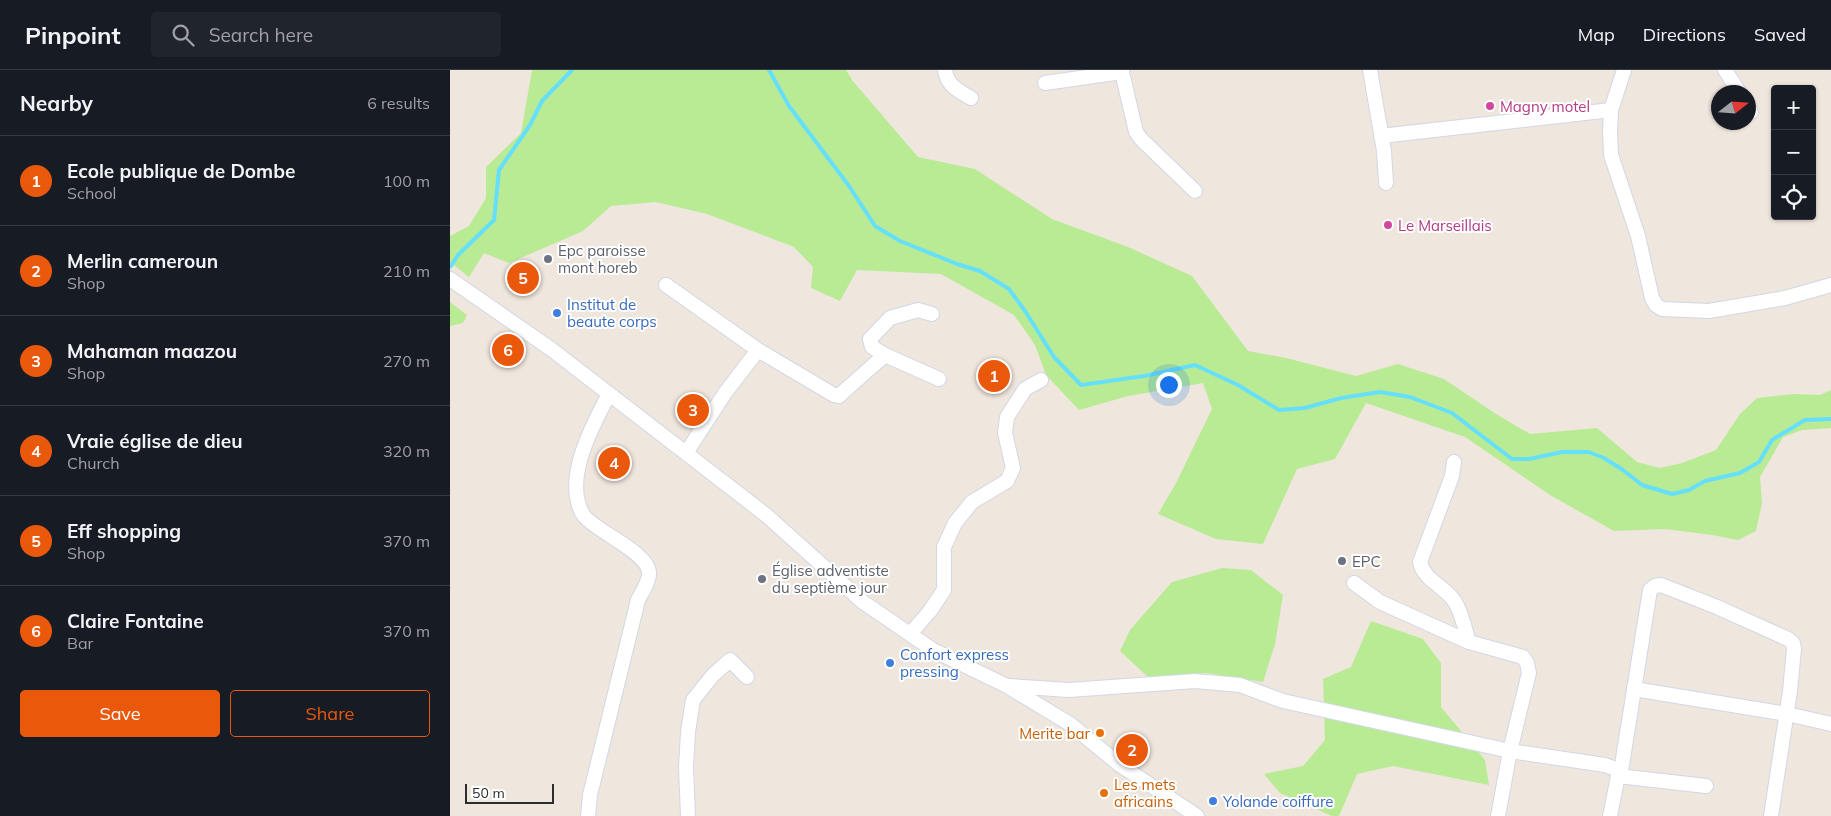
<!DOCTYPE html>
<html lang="en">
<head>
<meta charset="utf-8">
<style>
  :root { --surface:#171b24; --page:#20242c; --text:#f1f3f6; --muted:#9ea1a6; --line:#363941; --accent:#ea580c }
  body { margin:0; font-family:Mulish,sans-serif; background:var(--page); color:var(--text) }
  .controls { position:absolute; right:15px; top:15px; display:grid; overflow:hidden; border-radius:5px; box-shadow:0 1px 4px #0004 }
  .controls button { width:45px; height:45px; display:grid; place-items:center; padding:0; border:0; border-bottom:1px solid var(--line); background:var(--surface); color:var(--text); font:25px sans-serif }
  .compass { position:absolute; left:1261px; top:15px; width:45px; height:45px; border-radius:50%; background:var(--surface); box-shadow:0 1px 4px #0004; rotate:73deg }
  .scale { position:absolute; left:15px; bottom:12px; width:89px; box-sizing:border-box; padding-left:5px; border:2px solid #2c2c2c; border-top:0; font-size:14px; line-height:18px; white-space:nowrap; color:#2c2c2c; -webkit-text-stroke:4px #fff; paint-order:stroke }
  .you { position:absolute; left:718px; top:314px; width:18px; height:18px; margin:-12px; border:4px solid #fff; border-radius:50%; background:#1a73e8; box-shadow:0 0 0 8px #1a73e833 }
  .badge { display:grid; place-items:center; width:32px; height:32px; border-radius:50%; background:var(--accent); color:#fff; font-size:16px; font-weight:700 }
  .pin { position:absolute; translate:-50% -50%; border:2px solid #fff; box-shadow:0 1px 5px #0006 }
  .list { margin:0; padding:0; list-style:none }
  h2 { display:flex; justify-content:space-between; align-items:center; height:65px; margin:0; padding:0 20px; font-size:21px }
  h2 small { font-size:16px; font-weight:400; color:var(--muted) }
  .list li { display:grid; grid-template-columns:32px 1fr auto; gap:15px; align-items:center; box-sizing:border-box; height:90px; padding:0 20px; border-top:1px solid var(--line) }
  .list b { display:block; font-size:19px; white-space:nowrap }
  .list p { margin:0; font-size:16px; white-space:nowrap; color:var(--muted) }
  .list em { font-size:16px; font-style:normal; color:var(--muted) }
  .actions { display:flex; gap:10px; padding:15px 20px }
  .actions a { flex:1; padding:11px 0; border:1px solid var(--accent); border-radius:5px; text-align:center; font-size:18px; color:var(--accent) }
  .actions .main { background:var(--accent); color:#fff }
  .icon { flex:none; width:28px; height:28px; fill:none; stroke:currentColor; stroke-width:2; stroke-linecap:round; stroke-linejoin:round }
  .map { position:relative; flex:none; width:1381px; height:746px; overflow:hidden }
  header { display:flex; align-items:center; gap:30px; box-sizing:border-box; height:70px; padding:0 25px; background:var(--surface); border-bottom:1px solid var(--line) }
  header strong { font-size:24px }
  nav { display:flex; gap:28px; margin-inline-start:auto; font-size:18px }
  .search { width:350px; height:45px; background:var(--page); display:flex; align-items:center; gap:12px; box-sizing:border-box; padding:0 18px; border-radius:5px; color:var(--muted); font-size:19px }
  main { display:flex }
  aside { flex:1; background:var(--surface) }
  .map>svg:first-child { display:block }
  .green { fill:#b9eb94 }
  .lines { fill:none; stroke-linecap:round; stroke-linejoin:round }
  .stream { stroke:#66dffb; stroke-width:4 }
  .minor-casing { stroke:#d2d7e6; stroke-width:16 }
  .minor { stroke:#fff; stroke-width:14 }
  .hotel-dot { fill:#d1479c; stroke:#fff; stroke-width:2 }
  .worship-dot { fill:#6b7280; stroke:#fff; stroke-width:2 }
  .shop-dot { fill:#3f7fe0; stroke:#fff; stroke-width:2 }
  .food-dot { fill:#e8710a; stroke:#fff; stroke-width:2 }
  .labels { text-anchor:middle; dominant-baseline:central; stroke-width:4; stroke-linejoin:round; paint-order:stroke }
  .hotel-label { font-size:15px; fill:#b23c85; stroke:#fff; text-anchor:start }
  .worship-label { font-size:15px; fill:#5b616d; stroke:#fff; text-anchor:start }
  .shop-label { font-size:15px; fill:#366cbe; stroke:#fff; text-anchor:start }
  .food-label { font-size:15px; fill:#c56008; stroke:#fff; text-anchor:end }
</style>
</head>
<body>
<header>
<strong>Pinpoint</strong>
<div class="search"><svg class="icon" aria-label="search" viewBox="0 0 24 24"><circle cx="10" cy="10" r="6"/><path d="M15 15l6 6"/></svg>Search here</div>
<nav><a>Map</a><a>Directions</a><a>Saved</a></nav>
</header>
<main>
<aside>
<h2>Nearby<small>6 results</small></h2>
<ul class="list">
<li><span class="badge">1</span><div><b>Ecole publique de Dombe</b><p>School</p></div><em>100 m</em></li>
<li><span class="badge">2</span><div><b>Merlin cameroun</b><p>Shop</p></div><em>210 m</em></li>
<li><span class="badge">3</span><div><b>Mahaman maazou</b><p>Shop</p></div><em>270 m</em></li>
<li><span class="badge">4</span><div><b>Vraie église de dieu</b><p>Church</p></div><em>320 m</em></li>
<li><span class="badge">5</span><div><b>Eff shopping</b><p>Shop</p></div><em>370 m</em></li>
<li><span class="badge">6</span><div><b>Claire Fontaine</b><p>Bar</p></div><em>370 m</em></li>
</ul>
<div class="actions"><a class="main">Save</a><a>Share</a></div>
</aside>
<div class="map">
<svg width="1381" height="746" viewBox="0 0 1381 746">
  <rect width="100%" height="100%" fill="#efe6dd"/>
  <g class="green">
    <path d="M82,0H396L402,10L468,87L525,99L602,149L678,177L742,206L798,281L836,288L906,306L948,294L994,309L1046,344L1080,364L1147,358L1187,392L1210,398L1232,393L1266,380L1290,344L1307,328L1343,324L1370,325L1381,320V358L1352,360L1333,367L1310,407L1312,433L1306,461L1288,470L1262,465L1215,459L1164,461L1100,425L1015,367L916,333L885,389L847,399L813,474L766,469L708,444L726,413L762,339L753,313L678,326L629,340L596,305L585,275L564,245L491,204L407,200L390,231L361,218L363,197L344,177L257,144L206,132L161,136L133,161L59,193L34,183L19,207L0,192V166L19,156L36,128V97L71,63Z"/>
    <path d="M0,232L17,245L13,253L0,256Z"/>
    <path d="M772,498L801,500L833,525L825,574L813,612L757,603L700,609L670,581L680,560L722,512Z"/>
    <path d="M921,551L973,569L991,593V637L1035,690L1039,715L943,696L907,704L889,746H882L830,723L814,704L853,696L875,670L873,609L901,597Z"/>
  </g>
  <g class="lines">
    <g class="stream">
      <path d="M319,0L339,36L399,116L425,156L450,171L507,194L530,201L559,219L575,241L604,287L631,315L694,306L745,295L788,315L829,340L855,338L891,328L930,322L960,327L1002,343L1062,389H1079L1112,382H1139L1154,388L1173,400L1192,415L1222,424L1239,420L1255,411L1290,403L1309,392L1322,370L1355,350L1381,349"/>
      <path d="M1,196L8,185L44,150L49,100L80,55L92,31L122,0"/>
    </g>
    <defs>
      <g id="minor">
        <path d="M495,0C497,16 509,21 521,28"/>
        <path d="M920,0L934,81L936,113"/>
        <path d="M1174,0L1161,40L1160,62L1161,85L1188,166L1202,228L1206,235L1212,239L1259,241L1335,228L1381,215"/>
        <path d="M1275,0L1289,22"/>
        <path d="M672,2L686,62L691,69L745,121"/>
        <path d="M595,13L672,2V0"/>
        <path d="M1298,39L1301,42"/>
        <path d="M931,66L1161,40"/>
        <path d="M0,209L101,279L316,445L413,532L483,580L557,616L620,654L670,695L747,746"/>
        <path d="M216,215L308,280"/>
        <path d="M435,285L422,277L420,269L440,248L468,240L482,244"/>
        <path d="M236,383L275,323L308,280L384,325L389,326L393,322L435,285L489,309"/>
        <path d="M1004,392L1002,406L970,492C974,511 995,516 1005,532C1012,543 1015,560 1019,572L1073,587L1077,593L1079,603L1060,681L1048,746"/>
        <path d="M904,513L930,532L1019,572"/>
        <path d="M460,564L480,541L494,520V477L505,453L522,432L557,411L563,398L555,363L557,347L575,319L591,310"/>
        <path d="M560,616L619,620L745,611L790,615L833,631L1060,681L1155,695L1171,701"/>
        <path d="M1184,619L1337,644L1381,654"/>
        <path d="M1168,706L1256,716"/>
        <path d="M138,746L140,725L188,530C192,522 200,511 199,502C198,483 146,461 134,446C131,442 129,436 128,432C119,398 144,353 159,324"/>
        <path d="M238,746L236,697L238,662L243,630L263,605L280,590L297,607"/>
        <path d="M1160,746L1168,706L1171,701L1200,520L1205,516L1211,515L1267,537L1338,569L1343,573L1344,579L1340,621L1321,746"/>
      </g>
    </defs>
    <use href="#minor" class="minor-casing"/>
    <use href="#minor" class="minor"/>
  </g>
  <g class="hotel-dot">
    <circle cx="1040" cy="36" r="5"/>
    <circle cx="938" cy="155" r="5"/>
  </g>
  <g class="worship-dot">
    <circle cx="98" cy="189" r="5"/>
    <circle cx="892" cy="491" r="5"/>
    <circle cx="312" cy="509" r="5"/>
  </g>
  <g class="shop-dot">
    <circle cx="107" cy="243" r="5"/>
    <circle cx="440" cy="593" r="5"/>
    <circle cx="763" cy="731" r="5"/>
  </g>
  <g class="food-dot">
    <circle cx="650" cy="663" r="5"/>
    <circle cx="654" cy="723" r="5"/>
  </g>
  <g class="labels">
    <g class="hotel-label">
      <text x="1050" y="36">Magny motel</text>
      <text x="948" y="155">Le Marseillais</text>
    </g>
    <g class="worship-label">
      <text x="108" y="180">Epc paroisse<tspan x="108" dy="17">mont horeb</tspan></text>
      <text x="902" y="491">EPC</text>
      <text x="322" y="500">Église adventiste<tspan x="322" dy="17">du septième jour</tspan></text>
    </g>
    <g class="shop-label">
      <text x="117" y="234">Institut de<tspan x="117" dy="17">beaute corps</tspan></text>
      <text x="450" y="584">Confort express<tspan x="450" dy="17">pressing</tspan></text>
      <text x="773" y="731">Yolande coiffure</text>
    </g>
    <g class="food-label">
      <text x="640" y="663">Merite bar</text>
      <text x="664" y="714" text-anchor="start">Les mets<tspan x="664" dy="17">africains</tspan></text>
    </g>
  </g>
</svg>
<div class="controls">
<button>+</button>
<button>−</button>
<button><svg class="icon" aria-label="locate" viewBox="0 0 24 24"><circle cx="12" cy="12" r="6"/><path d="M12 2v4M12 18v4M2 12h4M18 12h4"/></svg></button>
</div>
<svg class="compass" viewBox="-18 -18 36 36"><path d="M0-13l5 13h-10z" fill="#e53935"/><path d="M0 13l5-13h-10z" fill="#9ea1a6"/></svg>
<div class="scale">50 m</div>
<div class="you"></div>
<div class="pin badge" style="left:544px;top:306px">1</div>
<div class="pin badge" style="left:682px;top:680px">2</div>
<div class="pin badge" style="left:243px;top:340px">3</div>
<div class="pin badge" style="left:164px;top:393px">4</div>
<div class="pin badge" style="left:73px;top:208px">5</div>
<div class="pin badge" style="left:58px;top:280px">6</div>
</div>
</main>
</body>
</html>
